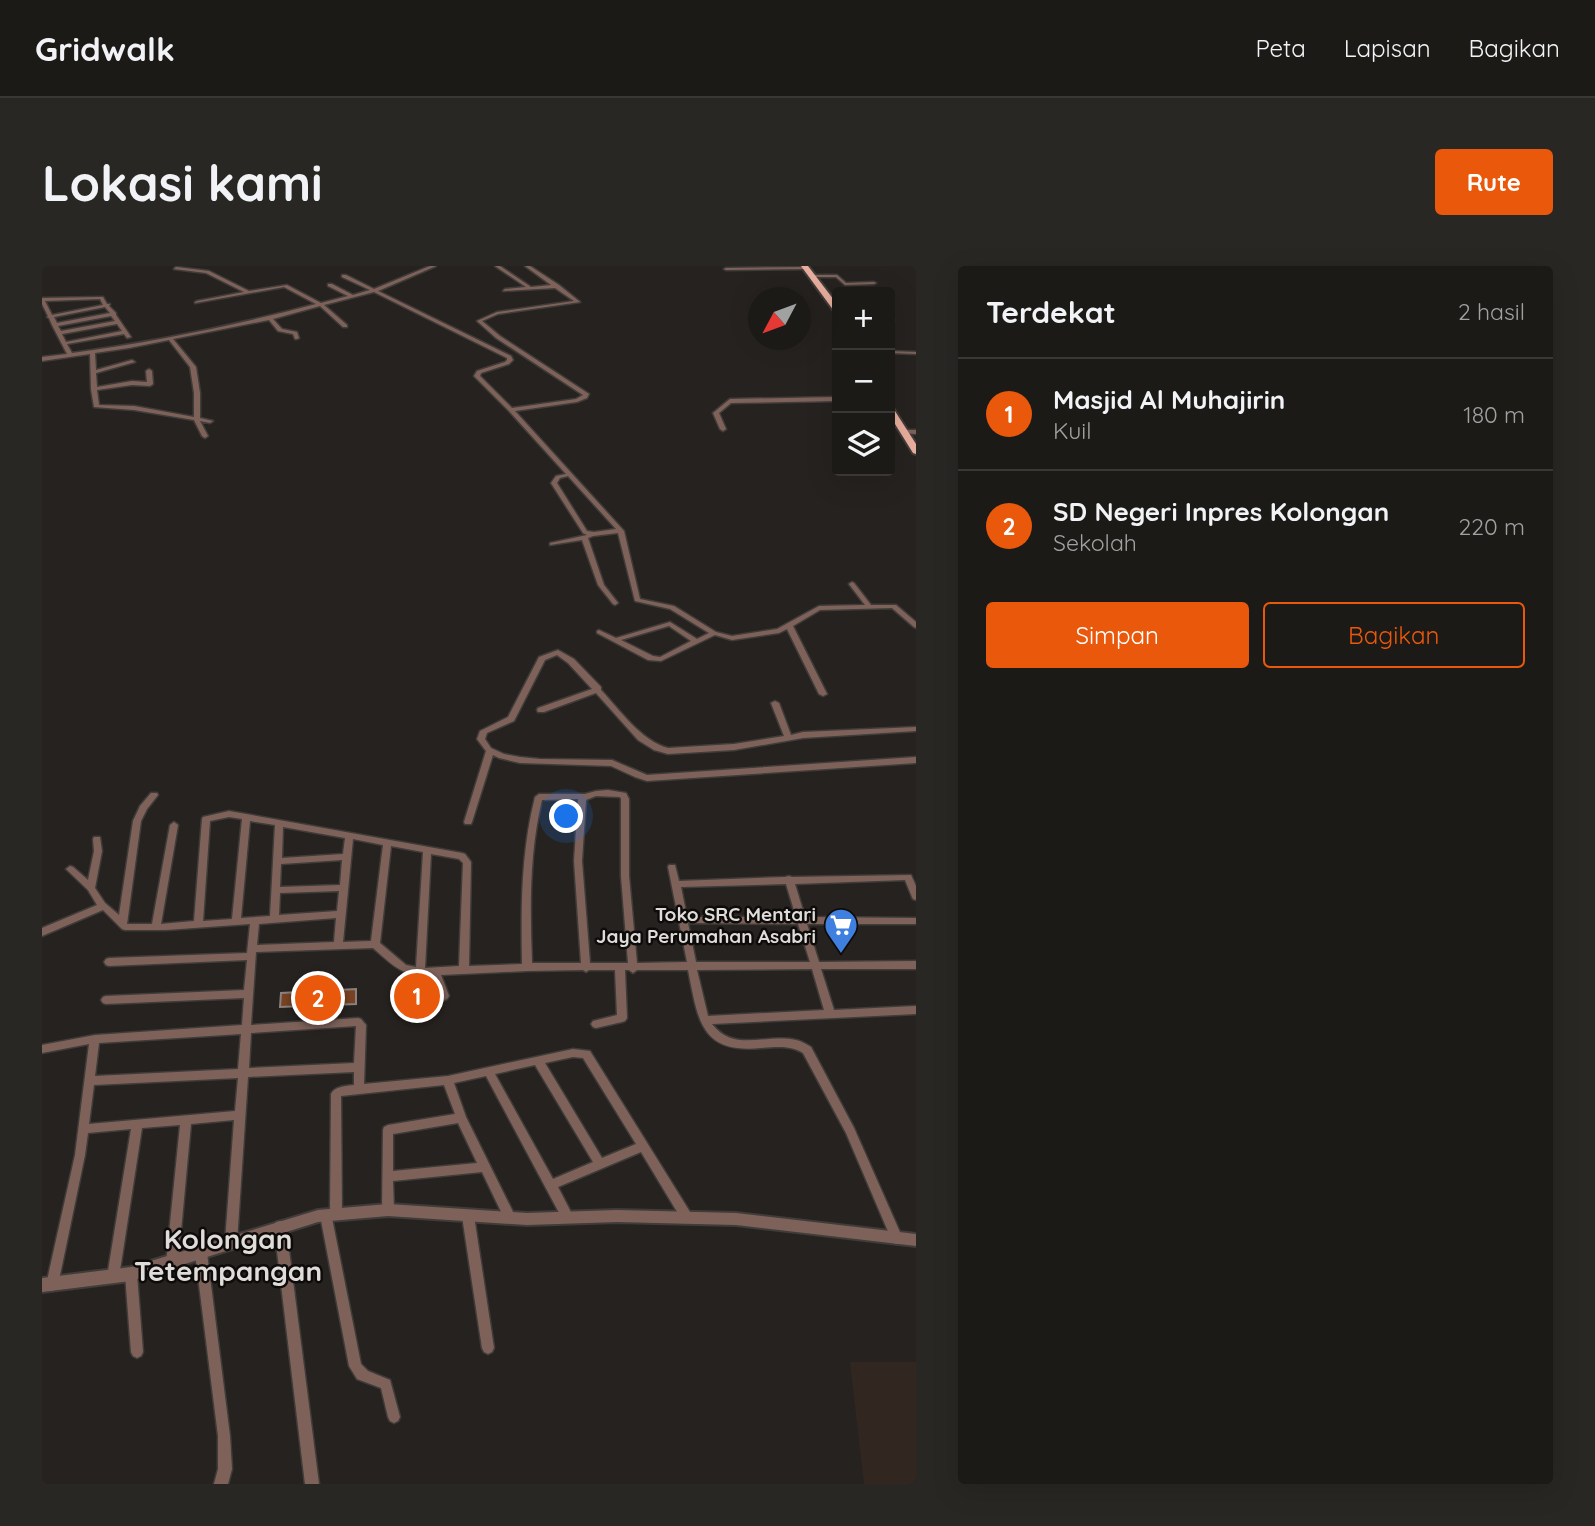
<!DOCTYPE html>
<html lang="id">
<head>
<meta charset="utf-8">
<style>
  :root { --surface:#1c1a17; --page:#292724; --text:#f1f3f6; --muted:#a0a1a1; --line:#3a3836; --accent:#ea580c }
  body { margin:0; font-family:Quicksand,sans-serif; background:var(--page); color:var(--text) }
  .controls { position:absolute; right:21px; top:21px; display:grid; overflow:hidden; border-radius:7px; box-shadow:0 7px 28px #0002 }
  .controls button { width:63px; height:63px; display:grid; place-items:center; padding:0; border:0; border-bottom:2px solid var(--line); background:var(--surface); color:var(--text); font:35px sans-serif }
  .compass { position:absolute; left:706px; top:21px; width:63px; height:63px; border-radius:50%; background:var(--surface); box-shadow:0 7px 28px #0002; rotate:229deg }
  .you { position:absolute; left:525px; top:551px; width:24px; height:24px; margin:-18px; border:5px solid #fff; border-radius:50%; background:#1a73e8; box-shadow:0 0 0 10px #1a73e833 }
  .badge { display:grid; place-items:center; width:46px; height:46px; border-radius:50%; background:var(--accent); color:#fff; font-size:23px; font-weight:700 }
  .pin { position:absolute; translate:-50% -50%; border:4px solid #fff; box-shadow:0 2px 7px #0006 }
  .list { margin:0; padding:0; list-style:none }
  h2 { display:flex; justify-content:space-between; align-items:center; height:91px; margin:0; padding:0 28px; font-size:30px }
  h2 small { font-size:23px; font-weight:400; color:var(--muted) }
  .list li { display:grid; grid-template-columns:46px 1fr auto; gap:21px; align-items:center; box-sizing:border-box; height:112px; padding:0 28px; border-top:2px solid var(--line) }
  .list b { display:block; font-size:26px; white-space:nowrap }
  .list p { margin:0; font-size:23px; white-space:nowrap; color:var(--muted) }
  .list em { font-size:23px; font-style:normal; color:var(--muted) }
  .actions { display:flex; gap:14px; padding:21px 28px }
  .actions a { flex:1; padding:16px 0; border:2px solid var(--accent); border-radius:7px; text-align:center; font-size:24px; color:var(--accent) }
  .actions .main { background:var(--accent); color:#fff }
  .icon { flex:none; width:38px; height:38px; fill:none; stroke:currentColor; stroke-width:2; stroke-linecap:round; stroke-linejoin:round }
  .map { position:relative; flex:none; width:874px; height:1218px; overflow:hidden; border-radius:7px }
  header { display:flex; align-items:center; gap:42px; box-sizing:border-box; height:98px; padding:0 35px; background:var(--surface); border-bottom:2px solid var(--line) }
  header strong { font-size:33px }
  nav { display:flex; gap:38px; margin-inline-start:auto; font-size:24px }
  .intro { display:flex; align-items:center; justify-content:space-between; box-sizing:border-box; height:168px; padding:0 42px }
  h1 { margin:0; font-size:49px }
  .button { padding:18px 32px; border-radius:7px; background:var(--accent); color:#fff; font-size:24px; font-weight:700 }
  main { display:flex; gap:42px; padding:0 42px }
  aside { flex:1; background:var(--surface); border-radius:7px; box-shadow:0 7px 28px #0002 }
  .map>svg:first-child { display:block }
  .built { fill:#312620 }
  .building { fill:#784322; stroke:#89827f; stroke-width:2 }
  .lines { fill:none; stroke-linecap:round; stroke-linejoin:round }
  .minor-casing { stroke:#403c39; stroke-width:3 }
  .tertiary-casing { stroke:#403c39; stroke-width:4 }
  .trunk-casing { stroke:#403c39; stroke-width:4 }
  .minor { fill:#7e625a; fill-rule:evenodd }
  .tertiary { fill:#7e625a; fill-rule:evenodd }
  .trunk { fill:#e8ae9e; fill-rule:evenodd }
  .labels { text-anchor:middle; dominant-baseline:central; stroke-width:5; stroke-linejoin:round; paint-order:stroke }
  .poi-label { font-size:19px; font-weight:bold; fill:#dfdcda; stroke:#0e0c0a; text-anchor:end }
  .near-quarter-label { font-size:28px; font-weight:bold; fill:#dfdcda; stroke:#0e0c0a }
</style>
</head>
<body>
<header>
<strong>Gridwalk</strong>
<nav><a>Peta</a><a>Lapisan</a><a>Bagikan</a></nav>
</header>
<div class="intro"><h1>Lokasi kami</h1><a class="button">Rute</a></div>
<main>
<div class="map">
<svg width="874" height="1218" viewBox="0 0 874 1218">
  <rect width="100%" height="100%" fill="#26221f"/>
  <path class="built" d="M874,1096V1218H822L808,1096Z"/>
  <g class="building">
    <path d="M383,721L388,733L365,739L361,727Z"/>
    <path d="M314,723V738L238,741L239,727Z"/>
  </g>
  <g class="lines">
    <defs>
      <g id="minor">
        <path d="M388,0H394L336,25L469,90L471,94L467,98L439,107L438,110L470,142L534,133L541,129L454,72L435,55L455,46L532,35L513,22L461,25L463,23L484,21L453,0H458L489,21L509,19L483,0H488L517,19L538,36L456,48L440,55L458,70L547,128L545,132L535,136L473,145L582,265L598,333L632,340L674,366L690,370L735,363L777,340L823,339L807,318L810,316L812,317L829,339H854L874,356V362L872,361L850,342L778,344L751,360L785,428L781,430L777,428L745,363L737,367L690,374L673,369L619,395L606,394L555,367V365L557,364L574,372L628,356L655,373L667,367L628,343L593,335L576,267L551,270L546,272L562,319L576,337L573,339L571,338L556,319L540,274L508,279V277L545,269L541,267L509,217L514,210L524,208L467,145L432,110L435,105L463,96L465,94V92L332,26L282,39L305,59V61H301L278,40L231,53L240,63L255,66L257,72L255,73H253L251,68L236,65L227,54L131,73L154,101L158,127V152L171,155L168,157L158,155L166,170L163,172L160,170L152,154L92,144L52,141L49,123L48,88L0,95V91L25,88L10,59L7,52L5,51L6,50L0,38V32L61,31L65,38H68L67,40L74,47V49L89,71L85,72L82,68L25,78L30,87C112,76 194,59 274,38L242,21L153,37V36L155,35L202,26L164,7L132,3L134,1L167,5L207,25L245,19L279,37L306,30L286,20V18H290L311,29L328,24L300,11V9H304L332,23ZM58,33L61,39L10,49L3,35ZM63,41L68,47L15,57L12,51ZM69,50L73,55L19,65L16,60ZM75,58L80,65L24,76L20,68ZM127,74L148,101L152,127V151L92,140L57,139L55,124L90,119L108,120L111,118L110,105L107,103L104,105L105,116L90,115L55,121L54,107L93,96L90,94L54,104L53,87L87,82ZM526,210L574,263L552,266L545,265L515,217L518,212ZM627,360L649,375L618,391L611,390L579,374Z"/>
        <path d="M764,1L766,3L684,4L682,3L684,2Z"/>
        <path d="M771,9H795L804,17L832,16L834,17L832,18L803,19L794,11H769Z"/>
        <path d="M848,50L852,54L848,56Z"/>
        <path d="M848,85L874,86V88L848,87Z"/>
        <path d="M795,131V135L689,137L677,147L684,163L681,165L678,163L671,147L688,133Z"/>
        <path d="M861,164H874V168L859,167V165Z"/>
        <path d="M516,384L532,393L559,421V424C578,444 599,475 626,482L692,478L742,470L729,437L733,435L737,437L749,469L761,466L874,461V465L761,472L692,484L626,488L612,484L596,474L554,427L502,446H496L495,444L496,442L550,423L526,397L515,389L503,394L472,455L445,467L443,473L449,482L462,488L478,491L498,493L570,494L605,509L874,491V497L605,515L593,511L569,500L478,497L457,492L451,489L430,556L429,558H423L422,556L444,485L435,473L438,465L466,451L497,391Z"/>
        <path d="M566,524L584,527L587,533V610L595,697L645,696L626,601L627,599H633L637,615L743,611L747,610L750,611L869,609L874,620V634L871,633L870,631L863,614L753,618L763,651L874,652V658H765L777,696L874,695V703H779L792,744L874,740V748L670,758C692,787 724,767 754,774C759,775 764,778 769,781L812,862L861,973L859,977L855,978L851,977L804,867L761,787C748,779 735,781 719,782C658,788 656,753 646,704H595L591,707L587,704H583L585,752L583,755L580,756L554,762L551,761L549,758L551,755L575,749L573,704H547L544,706L541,704L485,705L399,709L407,730L405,733L402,734L399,733L397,730L390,709C360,711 352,700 331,682L214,686L209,759L316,752L319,753L324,759L322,818L406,810L531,783L548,785L648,946L650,950L648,954L644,955L640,954L599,886L516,921L532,952L530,956L526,957L522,956L444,810L412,817L424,851L474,952L472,956L468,957L464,956L440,906L351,915L352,944L350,948L346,949L342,948L340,944L341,864L342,861L346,859L413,848L402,819L299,830L300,948L298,952L294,953L290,952L319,1098L326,1105L348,1114L358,1151L356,1155L352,1157L348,1155L346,1151L339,1122L315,1113L307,1100L278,949L280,945L284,944L288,946L289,828C293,820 304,820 312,819V806L206,811L195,976L193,980L189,981L185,980L183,976L192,854L149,858L136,997L134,1001L130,1003L126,1001L124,997L138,859L100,862L77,1011L75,1015L71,1017L67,1015L65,1011L89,863L46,867L43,889L16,1019L14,1023L10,1025L6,1023L4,1019L33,889L47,778L0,787V779L53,769L200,759L202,732L64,738L61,737L59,734L61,731L64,730L202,724L205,694L67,700L64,699L62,696L64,693L67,692L205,687L208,658L124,664H83L80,663L61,644L0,670V662L55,639L46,624L24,603L28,600L31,601L46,614L52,585L51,573L52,571H58L60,585L53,622L63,637L77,649L91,555L98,540L109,527H115L116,529L105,543L99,555L85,658H110L128,559L132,556L136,559L119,658L152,655L160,553L161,551L187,545L420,587L423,588L429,596L427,700L480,698C479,641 479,586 493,531L497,528H543L554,525ZM554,530L578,531L579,533V610L586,697H548L540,595L544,534ZM536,533L532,595L539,697H490C488,642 487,588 500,534ZM187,551L200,553L190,653L161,655L168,555ZM208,555L233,559L228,650L199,652ZM241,561L303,572L301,588L240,592ZM311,573L341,579L329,675L301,676ZM349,580L381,586L374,701L364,699L338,677ZM389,588L417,593L421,597L417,700L383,702ZM300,594L298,619L238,621L239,598ZM744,618L754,651H645L639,621ZM297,625L295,645L237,649L238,627ZM294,652L292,676L215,679L217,658ZM646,657L756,658L768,696H654ZM770,703L782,744L666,750L655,704ZM314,760L312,797L207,802L209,767ZM199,768L196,803L53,810L57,777ZM531,791L541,792L594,878L560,892L503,797ZM493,799L551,896L511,913L453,808ZM196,812L193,845L47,858L52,819ZM416,857L435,897L351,905V868Z"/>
        <path d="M426,945L430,946L432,950L452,1082L450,1086L446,1088L442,1086L440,1082L420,950L422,946Z"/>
        <path d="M238,955L242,956L244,960L277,1218H263L232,960L234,956Z"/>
        <path d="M159,981L163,983L165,987L188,1170L190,1203L186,1218H172L176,1203V1170L153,987L155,983Z"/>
        <path d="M89,1002L93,1004L95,1008L101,1086L99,1090L95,1092L91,1090L89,1086L83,1008L85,1004Z"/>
      </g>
      <path id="tertiary" d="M346,938L485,947L575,944L694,947L874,968V980L694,959L575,956L485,959L346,950L276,956L89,1015L0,1026V1012L89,1001L276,944Z"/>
      <g id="trunk">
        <path d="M759,0H766L795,38V45H792Z"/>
        <path d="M848,141L851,142L874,178V188L871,187L848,150Z"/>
      </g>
    </defs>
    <use href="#minor" class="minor-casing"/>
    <use href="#tertiary" class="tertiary-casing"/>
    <use href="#trunk" class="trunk-casing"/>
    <use href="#minor" class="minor"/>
    <use href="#tertiary" class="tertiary"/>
    <use href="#trunk" class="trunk"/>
  </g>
  <defs>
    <symbol id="supermarket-pin" viewBox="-11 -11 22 30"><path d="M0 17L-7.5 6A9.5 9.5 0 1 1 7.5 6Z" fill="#3f7fe0" stroke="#0e0c0a"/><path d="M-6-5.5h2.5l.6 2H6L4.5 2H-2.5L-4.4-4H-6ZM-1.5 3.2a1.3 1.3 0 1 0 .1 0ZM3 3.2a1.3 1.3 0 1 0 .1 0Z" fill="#fff"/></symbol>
  </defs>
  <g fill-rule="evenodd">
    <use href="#supermarket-pin" x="780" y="640" width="38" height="52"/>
  </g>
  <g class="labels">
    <g class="poi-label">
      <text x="774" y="648">Toko SRC Mentari<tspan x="774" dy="22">Jaya Perumahan Asabri</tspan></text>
    </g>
    <g class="near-quarter-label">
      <text x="186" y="972">Kolongan<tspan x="186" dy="32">Tetempangan</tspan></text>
    </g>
  </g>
</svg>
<div class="controls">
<button>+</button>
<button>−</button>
<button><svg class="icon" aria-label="layers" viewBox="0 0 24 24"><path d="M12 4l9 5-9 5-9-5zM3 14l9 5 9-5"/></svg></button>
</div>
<svg class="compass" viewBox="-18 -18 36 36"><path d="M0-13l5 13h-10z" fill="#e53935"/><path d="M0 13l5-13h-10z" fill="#a0a1a1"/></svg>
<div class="you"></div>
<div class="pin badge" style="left:375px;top:730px">1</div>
<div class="pin badge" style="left:276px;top:732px">2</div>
</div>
<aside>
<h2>Terdekat<small>2 hasil</small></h2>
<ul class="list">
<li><span class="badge">1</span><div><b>Masjid Al Muhajirin</b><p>Kuil</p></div><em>180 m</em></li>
<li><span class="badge">2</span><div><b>SD Negeri Inpres Kolongan</b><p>Sekolah</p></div><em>220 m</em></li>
</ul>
<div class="actions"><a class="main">Simpan</a><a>Bagikan</a></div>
</aside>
</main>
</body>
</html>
